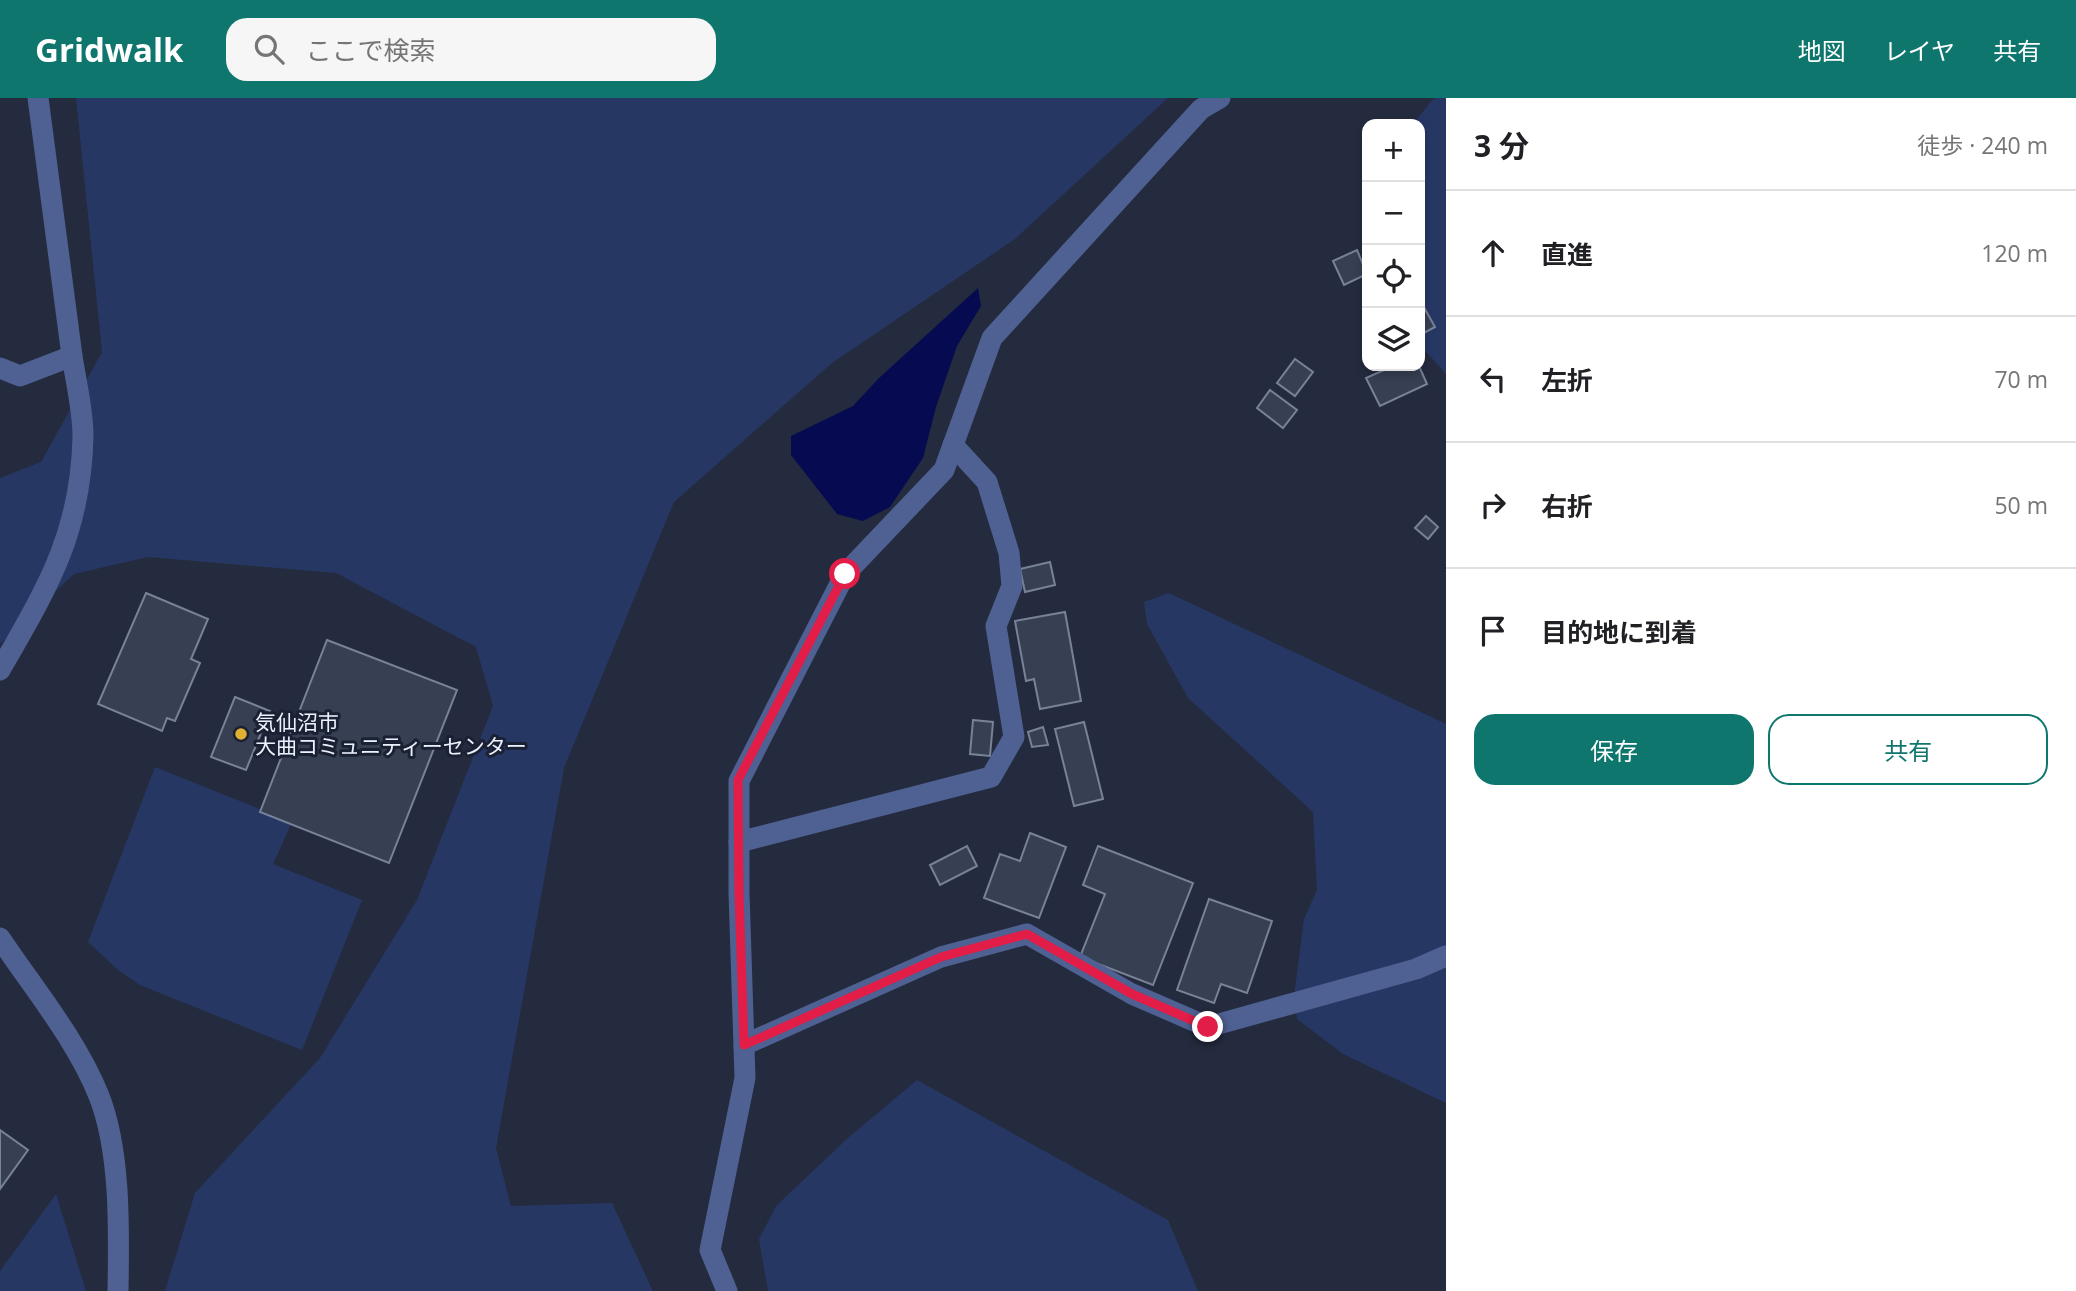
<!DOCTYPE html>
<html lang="ja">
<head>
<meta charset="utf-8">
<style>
  :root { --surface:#fff; --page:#f6f6f6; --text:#202124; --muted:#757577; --line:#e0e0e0; --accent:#0f766e }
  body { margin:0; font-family:"Open Sans","Noto Sans JP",sans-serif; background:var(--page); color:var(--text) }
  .controls { position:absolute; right:21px; top:21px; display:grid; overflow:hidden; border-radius:14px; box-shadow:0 4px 10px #0003 }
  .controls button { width:63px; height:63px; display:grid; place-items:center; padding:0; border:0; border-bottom:2px solid var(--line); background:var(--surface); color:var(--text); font:35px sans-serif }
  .stop { position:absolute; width:21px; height:21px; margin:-16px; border:5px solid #e11d48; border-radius:50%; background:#fff }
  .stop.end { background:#e11d48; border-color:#fff; box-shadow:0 2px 7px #0008 }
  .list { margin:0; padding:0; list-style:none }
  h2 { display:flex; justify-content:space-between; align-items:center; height:91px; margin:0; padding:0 28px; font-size:30px }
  h2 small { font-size:23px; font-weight:400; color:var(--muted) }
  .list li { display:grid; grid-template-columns:46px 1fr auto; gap:21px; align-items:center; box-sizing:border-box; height:126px; padding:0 28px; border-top:2px solid var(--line) }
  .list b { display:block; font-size:26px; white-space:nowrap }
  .list em { font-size:23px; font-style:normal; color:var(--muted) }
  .actions { display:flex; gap:14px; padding:21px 28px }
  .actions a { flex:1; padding:16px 0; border:2px solid var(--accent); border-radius:21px; text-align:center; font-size:24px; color:var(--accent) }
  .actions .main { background:var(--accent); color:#fff }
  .icon { flex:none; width:38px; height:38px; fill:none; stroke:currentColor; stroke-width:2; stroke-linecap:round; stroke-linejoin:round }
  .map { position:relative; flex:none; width:1446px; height:1193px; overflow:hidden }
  header { display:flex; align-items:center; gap:42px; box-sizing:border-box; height:98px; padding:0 35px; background:var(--accent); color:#fff }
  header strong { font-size:33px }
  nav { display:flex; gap:38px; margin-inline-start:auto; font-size:24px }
  .search { width:490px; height:63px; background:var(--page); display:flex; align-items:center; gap:18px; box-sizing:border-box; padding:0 24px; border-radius:21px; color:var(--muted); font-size:26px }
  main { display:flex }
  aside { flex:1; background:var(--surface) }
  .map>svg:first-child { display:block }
  .green { fill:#273764 }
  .water { fill:#060a50 }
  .building { fill:#373f53; stroke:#788298; stroke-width:2 }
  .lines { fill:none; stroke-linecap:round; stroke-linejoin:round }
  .minor { stroke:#4e6192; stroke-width:21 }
  .route { stroke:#e11d48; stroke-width:9 }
  .poi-dot { fill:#deb133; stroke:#1a2133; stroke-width:2.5 }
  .labels { text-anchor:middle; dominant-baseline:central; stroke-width:6; stroke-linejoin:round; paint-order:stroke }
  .poi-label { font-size:21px; fill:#ecf1fe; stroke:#1a2133; text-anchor:start }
</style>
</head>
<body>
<header>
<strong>Gridwalk</strong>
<div class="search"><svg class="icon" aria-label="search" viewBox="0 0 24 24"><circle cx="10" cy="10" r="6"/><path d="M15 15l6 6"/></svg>ここで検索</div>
<nav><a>地図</a><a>レイヤ</a><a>共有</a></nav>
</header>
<main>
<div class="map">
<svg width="1446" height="1193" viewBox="0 0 1446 1193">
  <rect width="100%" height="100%" fill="#242b3e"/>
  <g class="green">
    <path d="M76,0H1168L1015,141L832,265L674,404L564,670L496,1050L511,1108L612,1105L653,1193H165L195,1095L320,960L417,802L493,608L476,549L336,475L148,459L74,476L0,546V380L41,364L102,254Z"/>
    <path d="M1434,0H1446V276L1420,247V26H1413Z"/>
    <path d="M1169,495L1446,626V1005L1343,956L1297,921L1294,899L1304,821L1317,792L1313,714L1188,600L1147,526L1144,504Z"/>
    <path d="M155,669L292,724L273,766L362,802L302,952L140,887L118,872L88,844Z"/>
    <path d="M917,982L1168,1122L1198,1193H768L759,1141L776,1108L849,1039Z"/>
    <path d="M56,1096L86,1193H0V1173Z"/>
  </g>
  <path class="water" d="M978,190L981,208L957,248L936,309L923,360L890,409L863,423L837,416L791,357V338L853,308L879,280Z"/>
  <g class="building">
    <path d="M1357,152L1367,176L1344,187L1333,163Z"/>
    <path d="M1420,202L1435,229L1420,237Z"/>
    <path d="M1295,261L1313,274L1295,298L1277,285Z"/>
    <path d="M1393,268H1419L1427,286L1380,308L1366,280Z"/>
    <path d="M1270,292L1297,312L1283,330L1257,310Z"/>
    <path d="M1426,418L1438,429L1428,441L1415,430Z"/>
    <path d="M1050,464L1055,487L1025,494L1020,471Z"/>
    <path d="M146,495L208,521L191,561L200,565L175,623L167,620L162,633L98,606Z"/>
    <path d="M1065,514L1081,603L1040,611L1034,581L1026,583L1015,523Z"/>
    <path d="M327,542L457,592L389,765L260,714Z"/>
    <path d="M235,599L270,613L246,672L211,659Z"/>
    <path d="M973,622L993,624L990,658L970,656Z"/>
    <path d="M1084,624L1103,701L1074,708L1055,631Z"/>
    <path d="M1043,629L1048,647L1032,649L1028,634Z"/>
    <path d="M1030,735L1066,749L1039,820L984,800L1000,756L1020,763Z"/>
    <path d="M967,748L977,768L940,787L930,767Z"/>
    <path d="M1098,748L1193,785L1153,887L1080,859L1105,796L1083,787Z"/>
    <path d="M1209,801L1272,823L1247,895L1221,886L1214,905L1177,892Z"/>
    <path d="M0,1032L28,1052L0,1091Z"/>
  </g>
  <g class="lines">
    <g class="minor">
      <path d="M38,0L72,258"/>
      <path d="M0,270L20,278L72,258C76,284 83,312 83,338C81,436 47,490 0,572"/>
      <path d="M739,744L991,679L1014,639L996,528L1012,488L1009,455L987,384L953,347"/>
      <path d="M0,840C34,891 76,941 99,998C121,1054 119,1133 118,1193"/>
      <path d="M744,947L941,859L1027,836L1132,896L1208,929L1416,871L1446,858"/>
      <path d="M727,1193L710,1152L745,980L739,795V683L845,476L944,372L992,240L1201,11L1220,0"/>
    </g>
  </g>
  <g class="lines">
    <path class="route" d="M845,476L738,682L739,795L744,947L941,859L1027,836L1132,896L1208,929"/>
  </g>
  <circle class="poi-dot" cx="241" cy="636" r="7"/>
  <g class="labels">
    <g class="poi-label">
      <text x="255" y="624">気仙沼市<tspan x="255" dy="24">大曲コミュニティーセンター</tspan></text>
    </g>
  </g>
</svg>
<div class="controls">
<button>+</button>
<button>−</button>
<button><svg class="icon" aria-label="locate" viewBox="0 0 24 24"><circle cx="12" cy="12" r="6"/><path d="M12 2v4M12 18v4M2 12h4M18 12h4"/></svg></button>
<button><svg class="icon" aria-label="layers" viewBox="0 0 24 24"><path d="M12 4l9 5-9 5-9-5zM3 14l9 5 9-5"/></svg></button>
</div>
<div class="stop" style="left:845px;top:476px"></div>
<div class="stop end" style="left:1208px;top:929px"></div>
</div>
<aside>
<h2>3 分<small>徒歩 · 240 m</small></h2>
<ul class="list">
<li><svg class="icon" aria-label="ahead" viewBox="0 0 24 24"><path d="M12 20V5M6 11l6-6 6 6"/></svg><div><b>直進</b></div><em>120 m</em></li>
<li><svg class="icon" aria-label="left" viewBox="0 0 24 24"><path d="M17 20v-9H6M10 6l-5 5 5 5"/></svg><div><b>左折</b></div><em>70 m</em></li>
<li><svg class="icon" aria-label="right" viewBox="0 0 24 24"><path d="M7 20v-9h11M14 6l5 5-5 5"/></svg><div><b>右折</b></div><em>50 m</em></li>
<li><svg class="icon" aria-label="arrive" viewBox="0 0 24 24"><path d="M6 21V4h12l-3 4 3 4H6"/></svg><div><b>目的地に到着</b></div></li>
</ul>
<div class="actions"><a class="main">保存</a><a>共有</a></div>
</aside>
</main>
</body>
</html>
